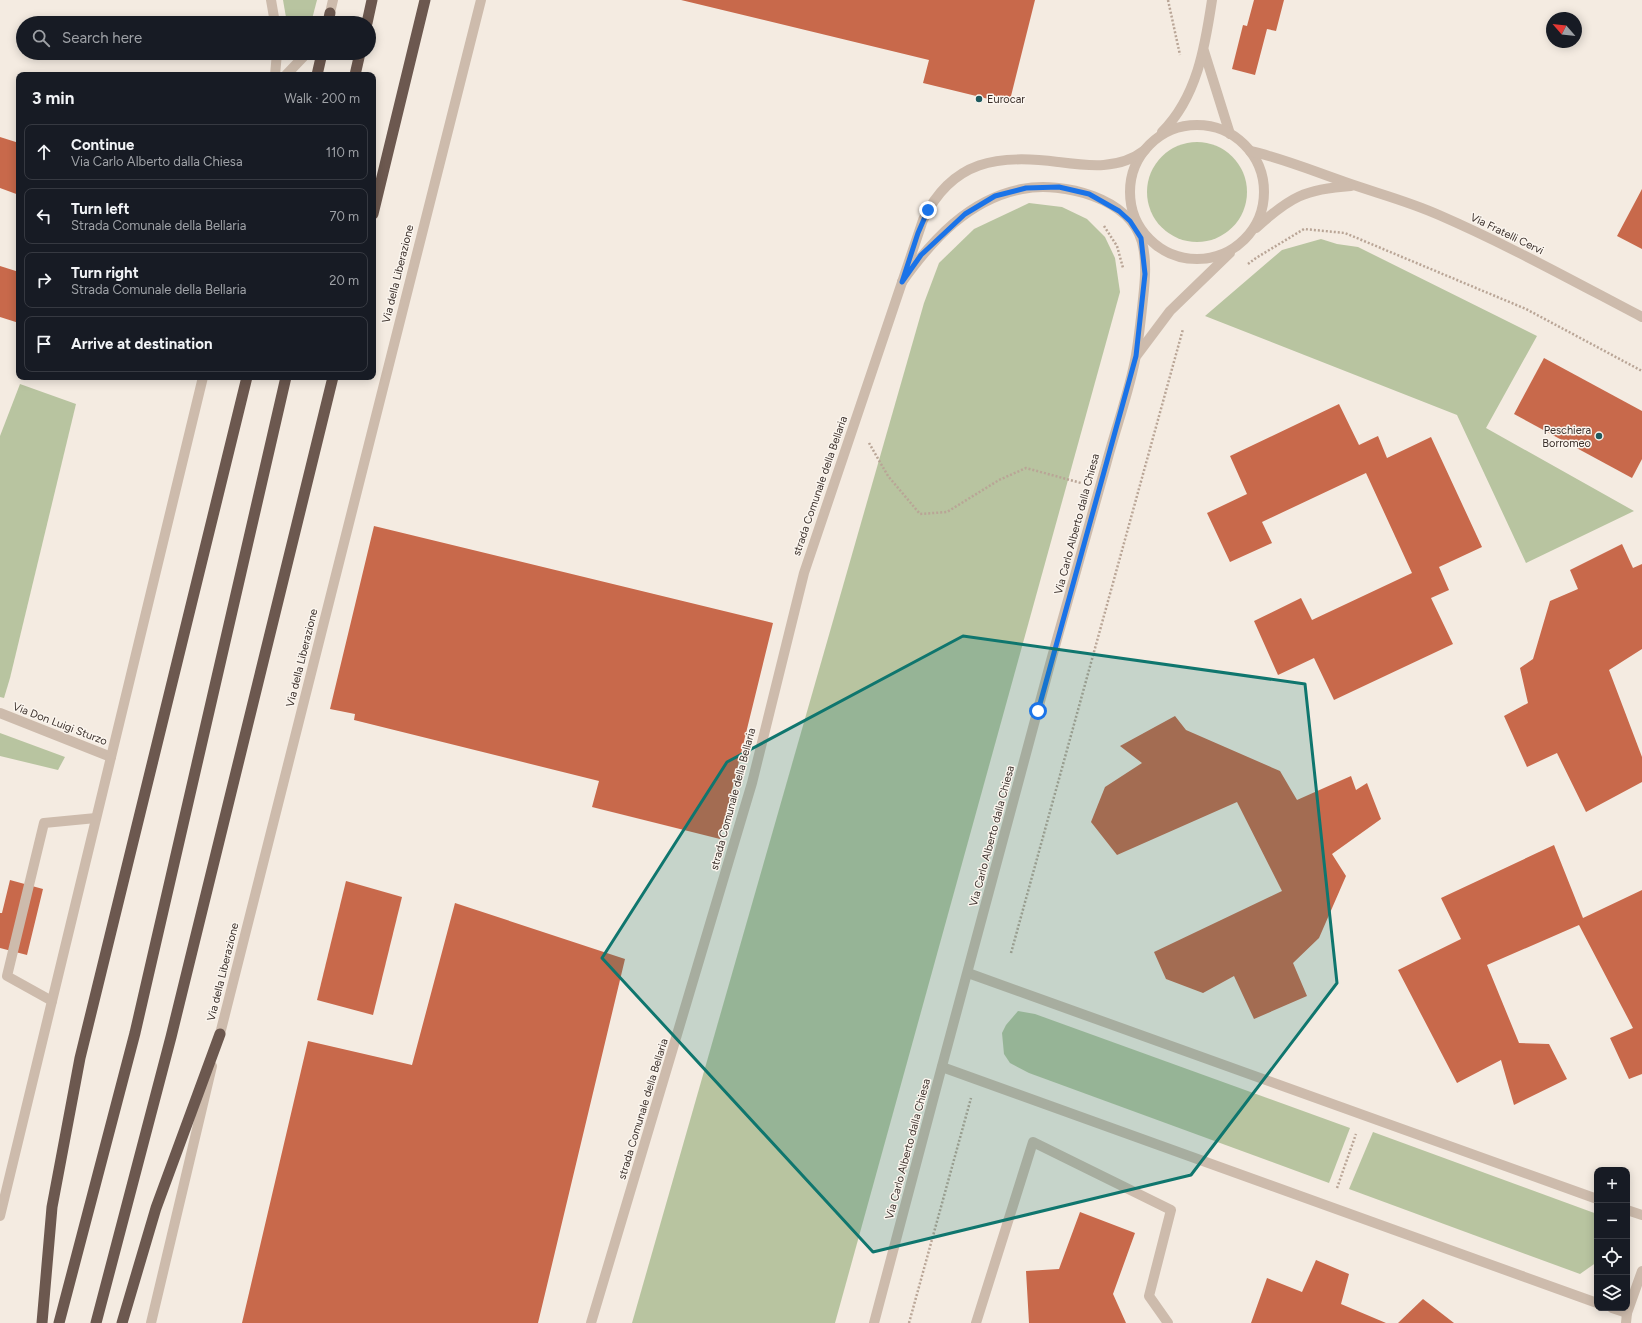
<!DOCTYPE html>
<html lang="en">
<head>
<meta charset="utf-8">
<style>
  :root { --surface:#171b24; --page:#242831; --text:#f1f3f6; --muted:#9ea1a6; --line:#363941 }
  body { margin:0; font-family:Figtree,sans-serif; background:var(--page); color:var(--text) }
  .controls { position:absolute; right:12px; bottom:12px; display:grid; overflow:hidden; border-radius:8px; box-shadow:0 2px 10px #0003 }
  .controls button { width:36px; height:36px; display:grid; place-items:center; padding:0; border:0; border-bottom:1px solid var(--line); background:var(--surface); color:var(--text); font:20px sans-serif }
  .compass { position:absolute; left:1546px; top:12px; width:36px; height:36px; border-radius:50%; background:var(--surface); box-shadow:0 2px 10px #0003; rotate:298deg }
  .stop { position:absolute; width:12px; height:12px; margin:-9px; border:3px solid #1a73e8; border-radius:50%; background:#fff }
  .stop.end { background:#1a73e8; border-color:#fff; box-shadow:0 1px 4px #0008 }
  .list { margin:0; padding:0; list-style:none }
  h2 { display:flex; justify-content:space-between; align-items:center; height:52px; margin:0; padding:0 16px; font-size:17px }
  h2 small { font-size:13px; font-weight:400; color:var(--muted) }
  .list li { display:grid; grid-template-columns:26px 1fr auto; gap:12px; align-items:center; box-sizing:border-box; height:56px; margin:0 8px 8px; padding:0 8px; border:1px solid var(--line); border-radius:8px }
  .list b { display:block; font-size:15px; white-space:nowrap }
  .list p { margin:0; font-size:13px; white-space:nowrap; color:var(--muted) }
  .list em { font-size:13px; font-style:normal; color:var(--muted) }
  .icon { flex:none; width:22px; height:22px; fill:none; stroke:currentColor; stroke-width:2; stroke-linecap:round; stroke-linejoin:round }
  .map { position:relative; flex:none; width:1642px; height:1323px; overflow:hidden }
  .search { position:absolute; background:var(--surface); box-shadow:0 2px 10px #0003; left:16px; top:16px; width:360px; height:44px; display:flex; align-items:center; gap:10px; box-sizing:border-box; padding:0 14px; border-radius:22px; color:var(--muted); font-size:15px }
  .panel { position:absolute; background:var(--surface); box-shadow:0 2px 10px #0003; left:16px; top:72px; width:360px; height:308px; border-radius:8px }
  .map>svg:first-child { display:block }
  .green { fill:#b8c4a0 }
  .building { fill:#c8694b }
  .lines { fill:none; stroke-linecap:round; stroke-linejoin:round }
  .path { stroke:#b9a596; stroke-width:2.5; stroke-dasharray:2 2; stroke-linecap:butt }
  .service { stroke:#cdbbac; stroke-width:10 }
  .minor { stroke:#cdbbac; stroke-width:10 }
  .tertiary { stroke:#cdbbac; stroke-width:10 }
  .trunk { stroke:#6c584f; stroke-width:11 }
  .route { stroke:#1a73e8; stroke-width:5 }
  .marked { fill:#0f766e; fill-opacity:0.2; stroke:#0f766e; stroke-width:3; stroke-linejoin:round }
  .poi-dot { fill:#1f5a5e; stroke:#fbf5ee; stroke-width:1.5 }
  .labels { text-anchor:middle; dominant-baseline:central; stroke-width:3; stroke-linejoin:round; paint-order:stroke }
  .poi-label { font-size:11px; fill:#3b302b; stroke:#fbf5ee; text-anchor:start }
  .street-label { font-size:11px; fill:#3b302b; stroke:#fbf5ee }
</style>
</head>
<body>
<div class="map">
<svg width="1642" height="1323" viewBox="0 0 1642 1323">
  <rect width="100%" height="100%" fill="#f4ebe1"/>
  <g class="green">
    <path d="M283,0H317L311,23H287Z"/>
    <circle cx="1197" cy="192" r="50"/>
    <path d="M1029,203L1062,207L1087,219L1105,237L1115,258L1120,292L835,1323H632L924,303L939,263L974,229Z"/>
    <path d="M1321,239L1337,244L1358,247L1537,336L1486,428L1634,511L1526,563L1457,415L1205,316L1282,250Z"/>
    <path d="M20,384L76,404L10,678L4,698L0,697V436Z"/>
    <path d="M0,733L65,757L58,770L0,756Z"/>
    <path d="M1018,1011L1035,1014L1350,1128L1329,1183L1029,1073L1010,1063L1004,1054L1002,1033L1006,1025Z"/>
    <path d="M1373,1132L1597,1214V1262L1580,1274L1349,1189Z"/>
  </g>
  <g class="building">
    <path d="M681,0H1035L1009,104L923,83L929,60Z"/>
    <path d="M1254,0H1284L1276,31L1267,29L1255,75L1232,69L1243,25L1247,26Z"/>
    <path d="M0,137L19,143V195L0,188Z"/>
    <path d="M1642,189V249L1617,236Z"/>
    <path d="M0,266L19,272V323L0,317Z"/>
    <path d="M1544,358L1642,411V459L1632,478L1514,414Z"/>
    <path d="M1339,404L1359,445L1378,436L1387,458L1431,437L1482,547L1439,567L1449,590L1431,598L1453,644L1334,700L1314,658L1278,675L1254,621L1301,598L1312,620L1412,573L1366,473L1262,522L1272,543L1230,562L1207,513L1247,494L1230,456Z"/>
    <path d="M374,526L773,623L720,839L592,807L599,781L354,720L355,714L330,709Z"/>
    <path d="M1622,544L1633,568L1642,564V649L1609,670L1642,757V782L1586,812L1557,753L1527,767L1504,716L1528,703L1520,668L1533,659L1550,601L1578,589L1570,570Z"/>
    <path d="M1175,716L1186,730L1280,771L1297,800L1351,776L1356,790L1367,783L1381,819L1332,854L1346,876L1319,938L1293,963L1307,996L1254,1019L1234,976L1203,993L1166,979L1154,952L1282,891L1237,802L1117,855L1091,822L1105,787L1142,763L1120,746Z"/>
    <path d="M1554,845L1583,918L1642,890V1074L1629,1079L1610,1038L1633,1028L1579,925L1487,965L1519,1043L1549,1044L1567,1079L1514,1105L1501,1060L1457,1083L1398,970L1461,939L1441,898Z"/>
    <path d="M10,880L43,889L27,955L0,948V913H2Z"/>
    <path d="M346,881L402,897L373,1015L317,1000Z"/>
    <path d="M455,903L625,959L538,1323H242L308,1041L412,1065Z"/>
    <path d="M1080,1212L1135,1233L1113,1294L1126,1323H1029L1026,1271L1059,1269Z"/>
    <path d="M1316,1260L1349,1274L1341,1304L1386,1323H1251L1267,1278L1302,1292Z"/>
    <path d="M1423,1299L1454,1323H1398Z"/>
  </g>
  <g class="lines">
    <g class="path">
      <path d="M1168,0L1180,55"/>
      <path d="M1104,226L1117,246L1123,268"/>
      <path d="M1248,264L1256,258L1304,229L1345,233L1526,309L1642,371"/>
      <path d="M869,443L888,476L920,514L947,512L999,480L1026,468L1081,483"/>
      <path d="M1011,953L1183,329"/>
      <path d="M1337,1188L1356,1134"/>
      <path d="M909,1323L971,1098"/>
    </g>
    <g class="service">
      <path d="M52,1001L7,976L44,823L96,818"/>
      <path d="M976,1323L1033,1142L1171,1210L1149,1296L1168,1323"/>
      <path d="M1626,1323L1627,1313"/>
    </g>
    <g class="minor">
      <path d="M271,0L275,23"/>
      <path d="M1204,51L1230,134"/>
      <path d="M275,75L277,53"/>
      <path d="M286,75L307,53"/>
      <circle cx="1197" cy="192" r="67"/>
      <path d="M1162,132C1197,97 1205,47 1212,0"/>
      <path d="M1250,151C1282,158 1313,171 1345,182C1376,193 1408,201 1439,215C1508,245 1575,282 1642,317"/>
      <path d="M1256,228C1290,197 1305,189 1351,186"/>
      <path d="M1137,355L1170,311L1230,253"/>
      <path d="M0,713L111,757"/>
      <path d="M968,973L1597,1199"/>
      <path d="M942,1067L1597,1303"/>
      <path d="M1627,1210L1642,1215"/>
      <path d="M0,1216L203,377"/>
      <path d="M1612,1308L1627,1313L1642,1271"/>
      <path d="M151,1323L212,1066"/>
      <path d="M591,1323L752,783L804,573L923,220C952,160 998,154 1058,162C1089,166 1119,170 1145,150"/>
      <path d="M874,1323C933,1101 991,878 1052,657C1070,593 1088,529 1106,465C1115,430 1130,390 1136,355C1139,337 1141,318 1143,299C1145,281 1147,261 1142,242C1130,198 1063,181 1022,189C969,199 932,240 902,282"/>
    </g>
    <g class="tertiary">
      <path d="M330,13L333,0"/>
      <path d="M220,1034L481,0"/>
    </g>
    <g class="trunk">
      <path d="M328,23L330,13"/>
      <path d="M367,23L372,0"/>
      <path d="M317,75L322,53"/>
      <path d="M355,75L360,53"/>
      <path d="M373,214L425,0"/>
      <path d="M42,1323L52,1207L80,1058L247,377"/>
      <path d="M59,1323L135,1033L286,377"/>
      <path d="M96,1323L171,1037L333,377"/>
      <path d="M122,1323L156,1208L220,1034"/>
    </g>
  </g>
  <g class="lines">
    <path class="route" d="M928,210L918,233L902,282L921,255L965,214L995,196L1026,188L1059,187L1089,194L1119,211L1130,221L1141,238L1145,274L1136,356L1038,711"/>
  </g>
  <path class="marked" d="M963,636L1305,684L1337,983L1191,1175L873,1252L602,958L727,762Z"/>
  <g class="poi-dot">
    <circle cx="979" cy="99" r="4"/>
    <circle cx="1599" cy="436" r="4"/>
  </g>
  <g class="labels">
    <g class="poi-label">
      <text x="987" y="99">Eurocar</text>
      <text x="1591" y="430" text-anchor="end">Peschiera<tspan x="1591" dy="13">Borromeo</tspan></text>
    </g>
    <g class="street-label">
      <text transform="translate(1507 234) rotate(26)">Via Fratelli Cervi</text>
      <text transform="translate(398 274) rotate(-76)">Via della Liberazione</text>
      <text transform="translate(820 486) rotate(-71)">strada Comunale della Bellaria</text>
      <text transform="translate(1077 524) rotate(-75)">Via Carlo Alberto dalla Chiesa</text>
      <text transform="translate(302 658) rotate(-76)">Via della Liberazione</text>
      <text transform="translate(60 724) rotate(21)">Via Don Luigi Sturzo</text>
      <text transform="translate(733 799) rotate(-75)">strada Comunale della Bellaria</text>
      <text transform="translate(992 836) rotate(-75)">Via Carlo Alberto dalla Chiesa</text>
      <text transform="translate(223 972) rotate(-76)">Via della Liberazione</text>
      <text transform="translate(643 1109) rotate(-73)">strada Comunale della Bellaria</text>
      <text transform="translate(908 1149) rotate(-75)">Via Carlo Alberto dalla Chiesa</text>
    </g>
  </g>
</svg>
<div class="controls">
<button>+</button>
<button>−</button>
<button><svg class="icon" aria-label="locate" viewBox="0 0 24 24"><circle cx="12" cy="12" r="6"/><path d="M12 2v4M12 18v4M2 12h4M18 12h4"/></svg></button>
<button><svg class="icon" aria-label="layers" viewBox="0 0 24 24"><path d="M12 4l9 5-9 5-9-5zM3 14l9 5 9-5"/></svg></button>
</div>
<svg class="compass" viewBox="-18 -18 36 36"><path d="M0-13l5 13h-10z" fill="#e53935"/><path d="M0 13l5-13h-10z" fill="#9ea1a6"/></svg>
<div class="stop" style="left:1038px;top:711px"></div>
<div class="stop end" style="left:928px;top:210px"></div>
<div class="search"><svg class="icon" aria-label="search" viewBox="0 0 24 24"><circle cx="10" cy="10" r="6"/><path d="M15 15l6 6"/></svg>Search here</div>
<section class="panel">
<h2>3 min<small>Walk · 200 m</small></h2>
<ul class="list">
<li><svg class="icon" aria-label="ahead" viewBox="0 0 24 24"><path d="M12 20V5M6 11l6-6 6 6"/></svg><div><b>Continue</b><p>Via Carlo Alberto dalla Chiesa</p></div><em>110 m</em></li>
<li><svg class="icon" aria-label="left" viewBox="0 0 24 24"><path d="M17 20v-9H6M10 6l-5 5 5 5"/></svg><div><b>Turn left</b><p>Strada Comunale della Bellaria</p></div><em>70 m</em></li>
<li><svg class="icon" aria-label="right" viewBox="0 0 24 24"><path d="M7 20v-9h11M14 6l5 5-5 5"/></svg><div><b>Turn right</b><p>Strada Comunale della Bellaria</p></div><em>20 m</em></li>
<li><svg class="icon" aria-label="arrive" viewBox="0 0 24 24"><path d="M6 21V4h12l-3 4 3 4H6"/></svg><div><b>Arrive at destination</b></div></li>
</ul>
</section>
</div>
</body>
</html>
